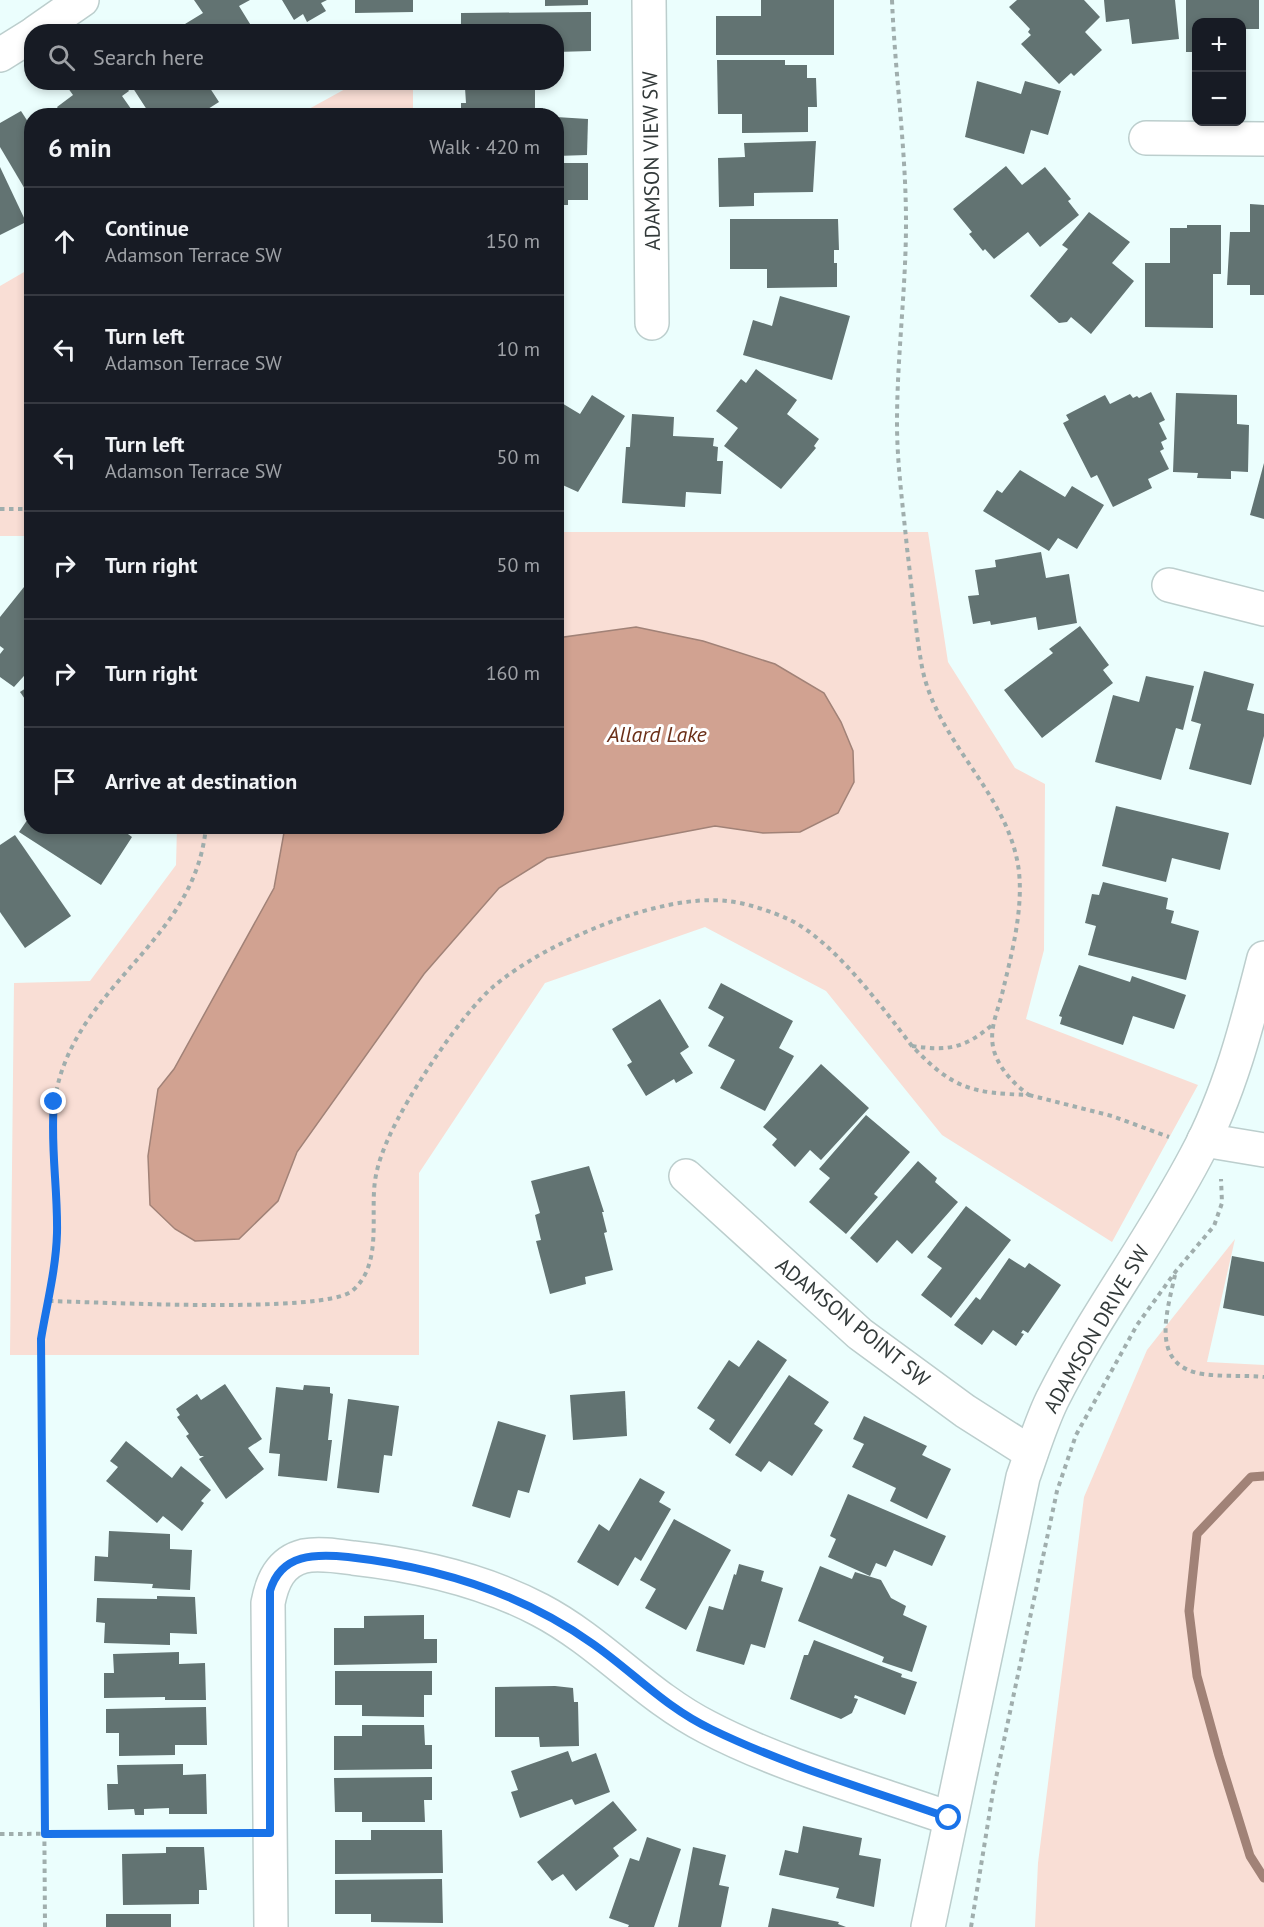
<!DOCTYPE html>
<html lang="en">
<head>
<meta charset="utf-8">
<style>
  :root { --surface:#171b24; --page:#242831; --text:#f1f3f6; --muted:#9ea1a6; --line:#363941 }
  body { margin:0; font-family:"PT Sans",sans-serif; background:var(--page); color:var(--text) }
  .controls { position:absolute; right:18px; top:18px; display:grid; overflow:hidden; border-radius:12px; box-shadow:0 3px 9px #0003 }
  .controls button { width:54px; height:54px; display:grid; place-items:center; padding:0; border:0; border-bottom:2px solid var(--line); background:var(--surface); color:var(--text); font:30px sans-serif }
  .stop { position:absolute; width:18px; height:18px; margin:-14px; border:4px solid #1a73e8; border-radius:50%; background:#fff }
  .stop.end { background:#1a73e8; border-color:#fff; box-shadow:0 2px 6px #0008 }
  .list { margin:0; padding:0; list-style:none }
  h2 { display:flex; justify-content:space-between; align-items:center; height:78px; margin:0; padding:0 24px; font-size:26px }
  h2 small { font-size:20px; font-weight:400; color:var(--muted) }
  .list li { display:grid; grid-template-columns:39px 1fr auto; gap:18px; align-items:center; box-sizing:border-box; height:108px; padding:0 24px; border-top:2px solid var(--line) }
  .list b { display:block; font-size:22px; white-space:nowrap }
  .list p { margin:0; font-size:20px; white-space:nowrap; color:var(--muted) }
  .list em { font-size:20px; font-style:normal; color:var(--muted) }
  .icon { flex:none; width:33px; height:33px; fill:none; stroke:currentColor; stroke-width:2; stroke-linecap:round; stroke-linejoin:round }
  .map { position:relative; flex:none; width:1264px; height:1927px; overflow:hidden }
  .search { position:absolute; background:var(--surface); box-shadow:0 3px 9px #0003; left:24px; top:24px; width:540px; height:66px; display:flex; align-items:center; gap:15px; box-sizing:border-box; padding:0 21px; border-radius:24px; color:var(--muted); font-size:22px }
  .panel { position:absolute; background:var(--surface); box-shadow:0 3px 9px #0003; left:24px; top:108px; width:540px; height:726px; border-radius:24px }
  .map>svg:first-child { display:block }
  .green { fill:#f9ded5 }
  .water { fill:#d1a291; stroke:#a18277; stroke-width:1.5 }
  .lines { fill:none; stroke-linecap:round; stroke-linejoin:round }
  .stream { stroke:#a18277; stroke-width:9 }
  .building { fill:#627372 }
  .minor-casing { stroke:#bccecd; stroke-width:36 }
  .path { stroke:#a0aead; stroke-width:4; stroke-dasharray:4.5 4.5; stroke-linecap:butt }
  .minor { stroke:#fff; stroke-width:33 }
  .route { stroke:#1a73e8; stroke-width:8 }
  .labels { text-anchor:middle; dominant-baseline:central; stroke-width:6; stroke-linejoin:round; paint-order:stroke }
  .street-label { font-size:21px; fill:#323939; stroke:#fff }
  .water-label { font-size:22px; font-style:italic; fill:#6b3019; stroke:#fff }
</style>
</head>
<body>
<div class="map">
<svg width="1264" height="1927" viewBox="0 0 1264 1927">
  <rect width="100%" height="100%" fill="#ebfefd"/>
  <g class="green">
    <path d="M356,83H413V115H298Z"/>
    <path d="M31,268V536H0V286Z"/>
    <path d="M557,532H928L948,662L1015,768L1045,784L1044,950L1026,1019L1198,1085L1112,1242L942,1135L826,991L705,927L545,983L419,1173V1355H10L14,983L90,981L176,865L177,827L556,826Z"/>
    <path d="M1235,1239L1207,1362L1264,1365V1927H1035L1038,1863L1084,1497L1147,1350Z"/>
  </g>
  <path class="water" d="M636,627L703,641L775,664L824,693L841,722L853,751L854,782L838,813L800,832L763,833L715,826L547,858L499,888L424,974L297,1152L278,1201L239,1239L195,1241L175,1229L150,1205L148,1156L158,1089L174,1069L274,888L285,827L556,826L557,638Z"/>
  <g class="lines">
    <path class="stream" d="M1264,1476L1251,1477L1197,1534L1189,1611L1197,1676L1219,1756L1250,1856L1264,1878"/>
  </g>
  <g class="building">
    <path d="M194,0H250L239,6L255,32H190L185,24L203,13Z"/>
    <path d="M282,0H327L321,3L326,11L307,22L303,14L294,20Z"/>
    <path d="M355,0H413V12L355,13Z"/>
    <path d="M545,0H588V5L545,6Z"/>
    <path d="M761,0H834V55H716V16H761Z"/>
    <path d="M1017,0H1084L1100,17L1085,32L1102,50L1074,76L1071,73L1059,84L1021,44L1031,35L1028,32L1030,29L1009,7Z"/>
    <path d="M1104,0H1175L1179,39L1132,44L1129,19L1106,22Z"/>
    <path d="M1186,0H1259V29H1242V22H1196V52H1186Z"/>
    <path d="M591,12V51L556,52V32H461V13Z"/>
    <path d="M717,60H785V65H807V78H816L817,107H808V132L742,133V114H718Z"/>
    <path d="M977,81L1021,94L1025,81L1061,91L1048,135L1031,130L1024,154L965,137Z"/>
    <path d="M67,82H123L129,91L122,96L136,116H63L57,107L73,95L65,84Z"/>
    <path d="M129,82H206L219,102L200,114L198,111L192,116H151Z"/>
    <path d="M465,88H535V108H543L542,116H461V103H466Z"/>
    <path d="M21,111L32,128V201L0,147V123Z"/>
    <path d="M556,117L588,119L587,155L556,156Z"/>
    <path d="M816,141L813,192L754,193V206L719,207L718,158L745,157L744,143Z"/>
    <path d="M556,163H588V200H568V205H556Z"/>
    <path d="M1006,166L1022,185L1045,167L1071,199L1068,201L1079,215L1040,247L1028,232L994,259L985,249L983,251L969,234L972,232L953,209Z"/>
    <path d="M0,167L26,222L0,235Z"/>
    <path d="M1250,204L1264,205V295H1250V285H1227L1230,232H1250Z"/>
    <path d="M1089,212L1130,242L1112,263L1134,281L1091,334L1071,317L1067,322L1059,323L1030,296L1068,249L1062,245Z"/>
    <path d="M730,219H838L839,250H834V263H837V287L767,288V269H730Z"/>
    <path d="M1187,225H1221V274H1213V328L1145,327V263H1170V228H1187Z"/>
    <rect x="556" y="265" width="5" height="36"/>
    <path d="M780,296L850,316L832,380L743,355L753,320L772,326Z"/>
    <path d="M556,347L562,374L556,375Z"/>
    <path d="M756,369L797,400L787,414L819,439L814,446L816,448L781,489L724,446L738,428L716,411L741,379L746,383Z"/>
    <path d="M1151,392L1165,420L1159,423L1167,439L1161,442L1164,449L1160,451L1169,469L1148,479L1152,488L1113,507L1097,475L1091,478L1063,423L1069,420L1066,415L1105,395L1110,404L1130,394L1133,398L1137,396L1139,398Z"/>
    <path d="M1176,393L1237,395V424L1249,425L1248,472L1231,471V479L1197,478L1198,473L1173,472Z"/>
    <path d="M592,395L625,416L578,492L556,482V407L560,402L580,414Z"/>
    <path d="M632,414L674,417L673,436L714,438L713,446L718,447L717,461H723L721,494L686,492L685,507L622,503L626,447H630Z"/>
    <path d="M1264,463V519L1250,515Z"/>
    <path d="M1020,470L1065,497L1072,486L1104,505L1077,549L1058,538L1049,551L983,511L997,490L1002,493Z"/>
    <path d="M1041,552L1046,578L1069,574L1077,623L1038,630L1036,617L991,625L990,621L973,624L968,596L979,595L975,570L996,567L995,560Z"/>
    <path d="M32,577V667L14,687L0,677V654L4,649L0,646V617Z"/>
    <path d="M1080,626L1109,665L1103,670L1113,683L1042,738L1004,690L1053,653L1049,649Z"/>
    <path d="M1204,671L1254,684L1247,710L1264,714V736L1251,785L1189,769L1201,724L1191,721Z"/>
    <path d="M1146,676L1194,686L1183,730L1176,728L1161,780L1095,762L1113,695L1139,702Z"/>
    <path d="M32,684V709L20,692Z"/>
    <path d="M1116,806L1229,833L1220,870L1172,858L1166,882L1102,866Z"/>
    <path d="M32,813V826H117L132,837L101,885L19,832Z"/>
    <path d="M15,835L71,916L25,948L0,912V845Z"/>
    <path d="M1103,882L1168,898L1166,909L1174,911L1171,923L1199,931L1186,980L1088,955L1096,926L1085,923L1092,894L1099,895Z"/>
    <path d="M1079,965L1130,982L1132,976L1186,995L1174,1029L1133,1016L1123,1045L1060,1024L1062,1017L1059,1016Z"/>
    <path d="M721,983L793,1021L779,1048L794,1056L765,1111L720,1088L735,1060L708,1046L724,1017L708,1008Z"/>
    <path d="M660,999L689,1047L680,1053L693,1073L676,1083L674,1079L646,1096L627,1065L632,1062L612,1029Z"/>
    <path d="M821,1064L869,1108L821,1160L810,1150L795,1167L772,1145L777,1139L763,1127Z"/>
    <path d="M866,1115L910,1152L874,1194L878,1197L846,1234L809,1202L830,1178L819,1169Z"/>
    <path d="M918,1161L937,1178L935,1182L958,1202L912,1254L897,1240L877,1263L850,1238Z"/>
    <path d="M589,1166L604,1212H602L607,1232L604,1233L613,1270L585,1277L586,1284L550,1294L536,1241L541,1240L535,1215L540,1213L531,1181Z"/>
    <path d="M966,1206L1011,1240L951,1318L921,1295L942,1268L927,1257Z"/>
    <path d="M1232,1256L1264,1262V1316L1223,1308Z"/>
    <path d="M1009,1258L1025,1268L1029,1263L1061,1285L1028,1333L1023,1330L1021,1333L1024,1334L1016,1346L993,1330L982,1345L954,1325L976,1297L980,1300Z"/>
    <path d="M758,1340L787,1360L730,1444L709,1429L715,1420L697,1408L729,1360L739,1367Z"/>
    <path d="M789,1375L829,1402L814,1424L823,1430L792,1476L769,1461L761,1472L735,1455Z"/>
    <path d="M225,1384L262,1439L248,1448L264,1469L226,1499L199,1459L204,1456H200L186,1436L189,1434L177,1417L180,1415L176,1409L197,1394L201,1400Z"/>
    <path d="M304,1385L330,1387V1393L333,1394L328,1440H332L327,1481L278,1476L280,1454L269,1453L276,1387L303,1390Z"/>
    <path d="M625,1391L627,1436L573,1440L570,1395Z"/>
    <path d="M348,1399L399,1406L392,1456L384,1455L379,1493L337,1488Z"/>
    <path d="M864,1416L927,1446L922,1455L951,1469L927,1519L890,1501L896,1488L852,1467L864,1444L853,1439Z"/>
    <path d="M498,1421L546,1435L529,1493L518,1490L510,1518L472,1506Z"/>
    <path d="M126,1441L172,1478L181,1466L211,1490L201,1501L204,1503L182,1531L163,1516L157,1523L106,1481L118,1467L110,1461Z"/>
    <path d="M640,1478L665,1492L659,1502L671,1509L641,1561L635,1557L618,1586L577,1562L599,1524L609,1531Z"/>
    <path d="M848,1494L946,1536L932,1566L894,1550L886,1567L876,1563L870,1576L828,1557L836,1539L830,1536Z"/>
    <path d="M674,1519L731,1550L686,1630L645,1608L656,1589L640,1580Z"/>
    <path d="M109,1531L170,1534V1549L192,1550L190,1590L152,1588L153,1584L94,1581L95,1556L108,1557Z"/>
    <path d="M739,1564L764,1571L761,1581L783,1588L765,1648L751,1644L744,1665L696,1651L709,1606L723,1610L734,1574L736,1575Z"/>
    <path d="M820,1566L852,1579L855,1572L881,1580L891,1598L906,1606L903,1615L927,1626L912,1672L882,1662L884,1657L798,1621Z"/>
    <path d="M157,1596L195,1597L197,1634L170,1633V1645L104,1643L105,1623L96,1622L97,1598L157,1599Z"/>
    <path d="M424,1615V1639H437V1663L334,1665V1628H364V1616Z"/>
    <path d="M814,1640L902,1674L901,1677L917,1682L905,1715L855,1695L854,1698L858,1699L852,1713L841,1719L790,1699L804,1655H808Z"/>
    <path d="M179,1652V1664L205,1663L206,1700H165V1697L104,1698V1673H114L113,1654Z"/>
    <path d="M335,1671H432V1695H424V1717L362,1716V1705H335Z"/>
    <path d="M555,1686L573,1688L574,1702H578L579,1746L540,1747L539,1737H495V1687Z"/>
    <path d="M206,1707L207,1745H175V1755L119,1756V1733H106V1709Z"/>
    <path d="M362,1725H424L425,1745H432V1769L334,1770V1736H362Z"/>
    <path d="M568,1751L572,1762L596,1753L610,1792L575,1805L572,1799L520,1818L511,1792L518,1790L511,1771Z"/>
    <path d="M183,1764V1775L206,1774L207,1814H169V1808L144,1809V1815H135L134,1809L108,1810L107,1784H118L117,1765Z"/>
    <path d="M432,1777V1800H424L425,1822H362V1812H335L334,1778Z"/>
    <path d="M613,1801L637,1830L613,1848L619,1856L576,1891L563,1874L552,1881L537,1862Z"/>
    <path d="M803,1826L862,1838L859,1855L881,1859L874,1907L836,1898L839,1888L779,1875L785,1850L798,1853Z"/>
    <path d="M371,1830H442L443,1873L335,1874V1840H371Z"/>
    <path d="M647,1837L681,1849L654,1927H628L629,1925L609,1918L630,1858L639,1861Z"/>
    <path d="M166,1847H204L207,1890H199V1904L123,1905L122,1854L166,1853Z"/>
    <path d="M693,1847L726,1855L719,1885L729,1887L721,1927H678Z"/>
    <path d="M442,1879L443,1923L371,1922V1914H335V1880Z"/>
    <path d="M772,1908L839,1922L838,1924L846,1927H768Z"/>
    <rect x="106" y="1914" width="65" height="13"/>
  </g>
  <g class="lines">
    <defs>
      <g id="minor">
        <path d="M649,0L652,323"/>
        <path d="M36,32L82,0"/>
        <path d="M0,55L32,35"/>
        <path d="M1146,138L1264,139"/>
        <path d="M1169,585L1264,609"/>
        <path d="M1204,1140L1264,1150"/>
        <path d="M686,1176L860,1334L965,1411L1031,1453"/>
        <path d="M271,1927L268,1603C272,1582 280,1562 304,1556C319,1553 338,1556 353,1558C417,1565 483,1580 540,1610C601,1642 646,1696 707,1727C779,1765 872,1791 949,1818"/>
        <path d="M928,1927L1023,1477C1032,1452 1040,1425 1052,1400C1094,1316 1152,1240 1196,1156C1229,1095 1247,1025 1264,958"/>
      </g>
    </defs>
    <use href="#minor" class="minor-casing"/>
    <g class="path">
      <path d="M892,0C895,74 906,148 906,223C906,289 897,356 897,423C897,465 903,506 907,548C912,588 915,628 922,667C937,744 1010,794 1019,872C1023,910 1012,953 1003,990C998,1012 988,1029 994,1051C1000,1070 1014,1084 1029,1095C971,1093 953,1089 912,1046C947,1051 964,1049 992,1025"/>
      <path d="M0,509H32"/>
      <path d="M1029,1095L1112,1116L1169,1137"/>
      <path d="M1175,1275C1167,1312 1149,1366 1203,1374C1223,1377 1244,1375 1264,1377"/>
      <path d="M49,1301C98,1302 324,1314 352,1291C383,1265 370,1216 375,1181C377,1166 383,1150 389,1137C406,1098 461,1014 494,986C545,943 659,893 727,901C747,903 770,911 788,919C832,939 882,1007 912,1046"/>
      <path d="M0,1834L239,1833"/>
      <path d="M45,1927L41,1339C47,1303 56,1268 57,1231C58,1176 43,1118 64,1065C98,975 197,931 206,826"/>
      <path d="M971,1927L993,1792L1057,1491L1076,1435L1137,1325L1176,1271L1214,1226L1222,1203L1221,1179"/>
    </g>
    <use href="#minor" class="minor"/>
  </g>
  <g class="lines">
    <path class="route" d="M54,1102C50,1146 58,1189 57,1233C56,1269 47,1303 41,1339L45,1834L270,1833V1591C281,1553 316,1554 348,1557C437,1567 520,1592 593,1644C633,1672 666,1708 711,1729C787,1766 870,1790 949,1818"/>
  </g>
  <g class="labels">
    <g class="street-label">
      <text transform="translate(651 161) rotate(-91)">ADAMSON VIEW SW</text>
      <text transform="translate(853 1322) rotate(39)">ADAMSON POINT SW</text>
      <text transform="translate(1096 1329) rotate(-60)">ADAMSON DRIVE SW</text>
    </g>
    <g class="water-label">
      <text x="657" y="734">Allard Lake</text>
    </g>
  </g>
</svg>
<div class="controls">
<button>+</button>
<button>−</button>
</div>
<div class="stop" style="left:949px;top:1818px"></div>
<div class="stop end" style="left:54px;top:1102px"></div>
<div class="search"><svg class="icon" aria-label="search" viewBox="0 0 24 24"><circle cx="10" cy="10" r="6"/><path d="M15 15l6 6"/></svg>Search here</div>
<section class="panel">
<h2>6 min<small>Walk · 420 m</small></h2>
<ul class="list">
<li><svg class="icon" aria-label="ahead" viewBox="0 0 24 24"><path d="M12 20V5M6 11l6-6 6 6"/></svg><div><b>Continue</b><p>Adamson Terrace SW</p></div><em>150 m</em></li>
<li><svg class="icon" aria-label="left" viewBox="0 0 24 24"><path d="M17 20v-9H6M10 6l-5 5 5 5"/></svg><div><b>Turn left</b><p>Adamson Terrace SW</p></div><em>10 m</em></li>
<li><svg class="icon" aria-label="left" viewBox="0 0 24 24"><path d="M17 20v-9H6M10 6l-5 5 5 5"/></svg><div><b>Turn left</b><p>Adamson Terrace SW</p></div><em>50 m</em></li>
<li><svg class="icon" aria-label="right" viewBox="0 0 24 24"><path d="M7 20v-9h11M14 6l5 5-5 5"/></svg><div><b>Turn right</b></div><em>50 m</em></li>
<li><svg class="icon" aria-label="right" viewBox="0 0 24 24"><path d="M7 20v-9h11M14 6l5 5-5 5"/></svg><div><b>Turn right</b></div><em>160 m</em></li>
<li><svg class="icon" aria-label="arrive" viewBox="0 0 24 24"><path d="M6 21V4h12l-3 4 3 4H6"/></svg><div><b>Arrive at destination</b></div></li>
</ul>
</section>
</div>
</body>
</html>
